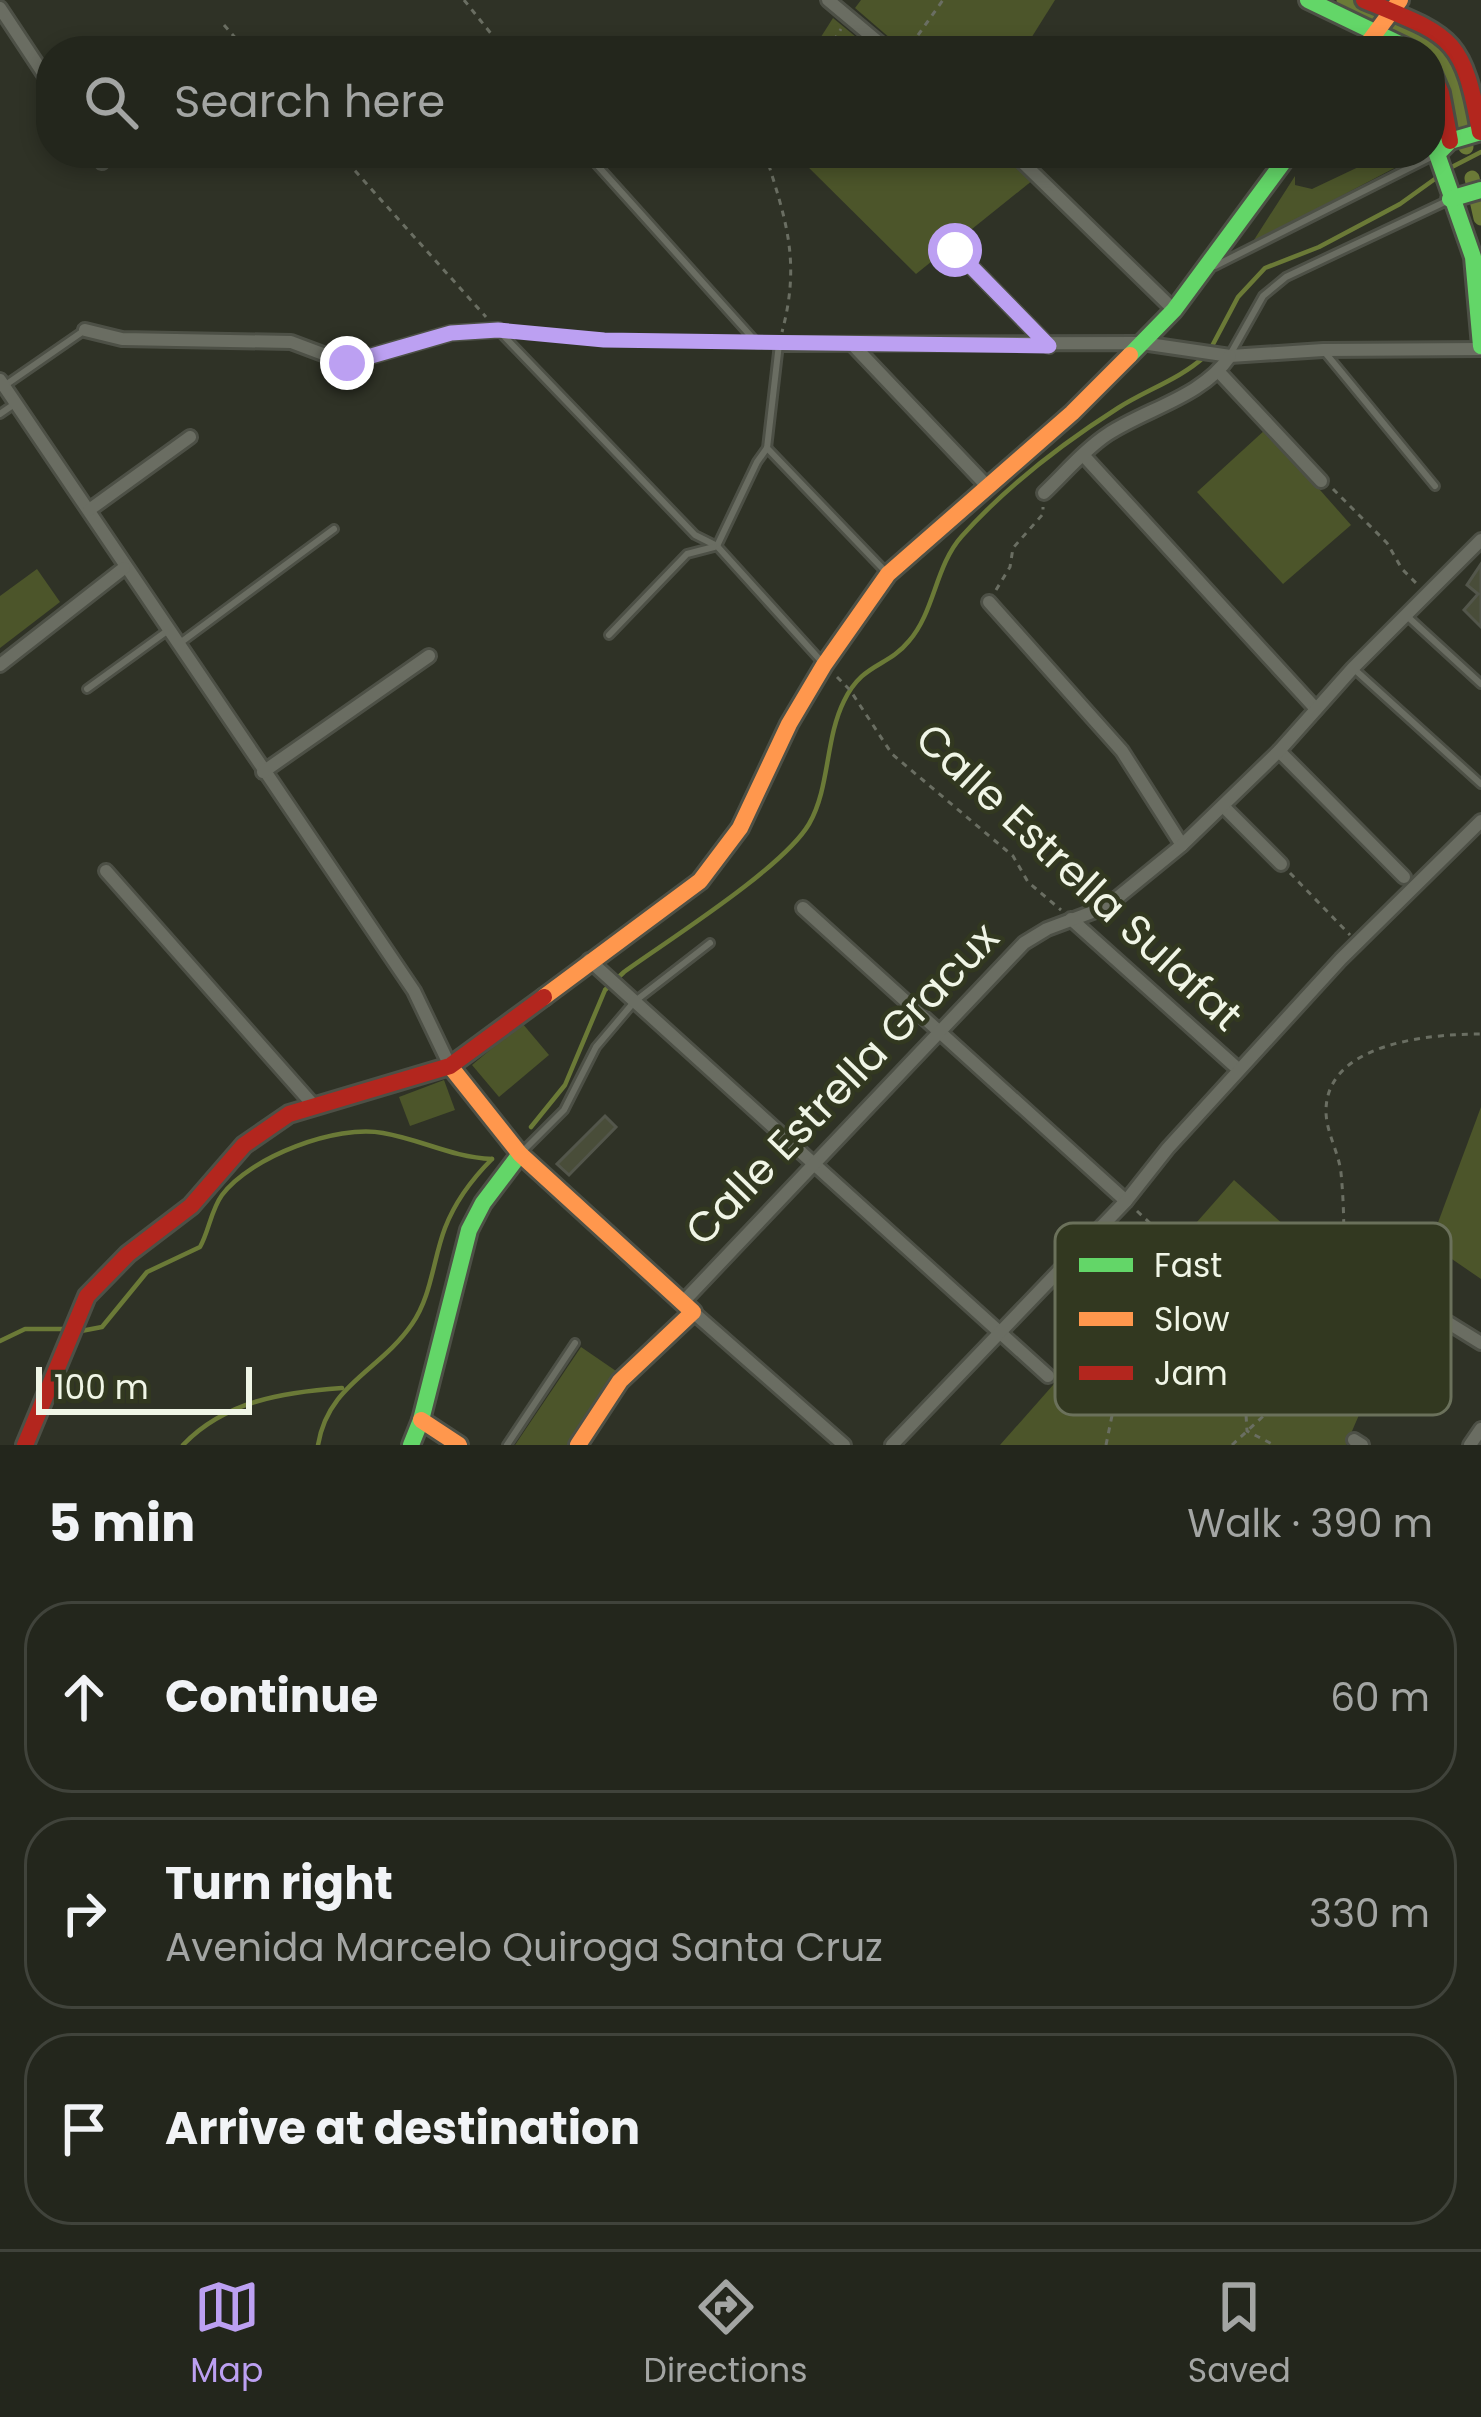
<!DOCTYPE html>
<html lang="en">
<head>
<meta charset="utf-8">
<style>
  :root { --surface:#23261c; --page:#2b2e25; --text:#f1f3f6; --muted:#a3a5a3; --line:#40433b; --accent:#bca0f2 }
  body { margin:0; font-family:Poppins,sans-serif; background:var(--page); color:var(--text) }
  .scale { position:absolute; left:36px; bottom:30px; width:216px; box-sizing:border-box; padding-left:12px; border:6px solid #f0f5e6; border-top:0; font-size:33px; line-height:42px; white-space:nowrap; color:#f0f5e6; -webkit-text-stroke:9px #323820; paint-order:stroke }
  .stop { position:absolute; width:36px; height:36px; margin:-27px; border:9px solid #bca0f2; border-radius:50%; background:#fff }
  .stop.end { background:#bca0f2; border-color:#fff; box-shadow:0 3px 12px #0008 }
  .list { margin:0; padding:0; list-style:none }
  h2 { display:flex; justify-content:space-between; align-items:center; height:156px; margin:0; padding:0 48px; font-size:51px }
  h2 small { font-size:39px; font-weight:400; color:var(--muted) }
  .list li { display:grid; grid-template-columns:78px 1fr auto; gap:36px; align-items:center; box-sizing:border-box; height:192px; margin:0 24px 24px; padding:0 24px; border:3px solid var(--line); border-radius:48px }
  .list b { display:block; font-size:45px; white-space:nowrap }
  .list p { margin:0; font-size:39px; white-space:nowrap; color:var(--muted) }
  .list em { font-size:39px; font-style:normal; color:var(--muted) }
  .icon { flex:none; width:66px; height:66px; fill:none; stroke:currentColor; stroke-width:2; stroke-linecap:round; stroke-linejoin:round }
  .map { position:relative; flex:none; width:1481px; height:1445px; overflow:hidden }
  .search { position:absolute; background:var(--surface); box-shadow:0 6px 18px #0003; left:36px; right:36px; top:36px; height:132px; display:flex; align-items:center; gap:30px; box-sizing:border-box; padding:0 42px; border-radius:48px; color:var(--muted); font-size:45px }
  .sheet { height:804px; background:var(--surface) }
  nav { display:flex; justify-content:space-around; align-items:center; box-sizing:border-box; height:168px; border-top:3px solid var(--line); background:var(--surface); font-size:33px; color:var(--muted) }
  nav a { display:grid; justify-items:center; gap:6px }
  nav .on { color:var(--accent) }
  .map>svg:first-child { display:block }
  .green { fill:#4c552a }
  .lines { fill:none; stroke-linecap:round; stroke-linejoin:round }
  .stream { stroke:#6b7a37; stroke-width:4.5 }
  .canal { stroke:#6b7a37; stroke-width:15 }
  .building { fill:#494d39; stroke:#53564b; stroke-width:3 }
  .lane-casing { stroke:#4d5046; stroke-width:12 }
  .street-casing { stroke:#4d5046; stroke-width:18 }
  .fast-casing { stroke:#4d5046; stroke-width:22 }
  .slow-casing { stroke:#4d5046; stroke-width:22 }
  .jam-casing { stroke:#4d5046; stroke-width:22 }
  .path { stroke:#6a6e62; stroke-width:3; stroke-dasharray:6 6; stroke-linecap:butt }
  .lane { stroke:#6a6d62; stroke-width:6 }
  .street { stroke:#6a6d62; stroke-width:12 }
  .fast { stroke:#63d668; stroke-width:16 }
  .slow { stroke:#ff974d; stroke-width:16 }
  .jam { stroke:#b3261e; stroke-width:16 }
  .route { stroke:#bca0f2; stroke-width:15 }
  .labels { text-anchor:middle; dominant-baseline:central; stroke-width:9; stroke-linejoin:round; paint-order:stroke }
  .street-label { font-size:42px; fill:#f0f5e6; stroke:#323820 }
  .key { fill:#323820; stroke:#6b715b; stroke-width:3 }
  .key-label { font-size:33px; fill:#f0f5e6 }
</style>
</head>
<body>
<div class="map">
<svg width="1481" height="1445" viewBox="0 0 1481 1445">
  <rect width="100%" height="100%" fill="#2f3226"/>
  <g class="green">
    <path d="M861,0H1055L1023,51H905L855,8Z"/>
    <path d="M833,18L873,51H812Z"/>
    <path d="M794,153H999L1033,180L916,274Z"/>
    <path d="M1388,153H1423L1252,243L1295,176V185L1312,189Z"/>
    <path d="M1266,429L1351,525L1283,584L1197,492Z"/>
    <path d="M37,569L60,602L0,648V596Z"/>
    <path d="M522,1023L549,1055L499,1097L472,1065Z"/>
    <path d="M444,1080L455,1110L410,1126L399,1097Z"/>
    <path d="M1481,1107V1279L1430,1244Z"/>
    <path d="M1234,1180L1397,1327L1346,1445H1000Z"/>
    <path d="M581,1347L616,1371L567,1445H515Z"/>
  </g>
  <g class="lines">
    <g class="stream">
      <path d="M1448,169L1481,152"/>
      <path d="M1211,348L1238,297L1265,268L1319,247L1400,204L1439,176"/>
      <path d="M531,1127L565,1085L605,990L624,972C670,939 783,868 809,824C830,788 825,739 844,701C863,662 887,668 909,641C935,611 935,566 962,536C1006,487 1063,443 1118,408C1146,390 1180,379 1204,357"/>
      <path d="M81,1331L102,1327L147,1272L200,1247C209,1231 211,1210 222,1195C250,1157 337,1124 383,1133C423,1140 451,1157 492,1159"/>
      <path d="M0,1341L25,1329H69"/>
      <path d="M183,1445C225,1401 284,1392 342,1388"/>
      <path d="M318,1445C328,1384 380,1371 412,1324C432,1295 433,1259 445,1228C455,1202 473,1178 492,1159"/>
    </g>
    <g class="canal">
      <path d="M1344,0C1442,44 1449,35 1466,147"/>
      <path d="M1472,178L1481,218"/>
    </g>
  </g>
  <g class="building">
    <path d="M1481,564V627L1464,610L1478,594L1467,585Z"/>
    <path d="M605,1116L616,1127L569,1175L557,1164Z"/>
  </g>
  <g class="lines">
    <defs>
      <g id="lane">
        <path d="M588,155L758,344"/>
        <path d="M1215,266L1433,156"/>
        <path d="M498,330L695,535L717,546L822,662"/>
        <path d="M500,331L604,340L779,344L767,448L757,462L717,546"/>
        <path d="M1323,350L1435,486"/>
        <path d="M1231,353L1263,296L1286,277L1449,200"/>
        <path d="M4,386L82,332"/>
        <path d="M0,414L13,405"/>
        <path d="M767,448L885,571"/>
        <path d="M1408,617L1481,684"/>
        <path d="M609,635L687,554L714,547"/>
        <path d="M180,643L334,529"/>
        <path d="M1353,668L1481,784"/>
        <path d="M87,689L167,631"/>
        <path d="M522,1152L564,1110L596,1047L634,1002L710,943"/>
        <path d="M507,1445L575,1343"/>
      </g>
      <g id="street">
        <path d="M828,0L889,51"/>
        <path d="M0,8L51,85"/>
        <path d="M96,153L102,162"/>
        <path d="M1013,153L1174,310"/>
        <path d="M955,250L1049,346"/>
        <path d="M85,330L122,339L291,342L347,363L451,333L498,330"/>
        <path d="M779,344L1142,343L1230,356L1323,350L1481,349"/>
        <path d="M854,346L987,486"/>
        <path d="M1219,372L1321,481"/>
        <path d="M0,380L414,991L450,1066"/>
        <path d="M1084,456L1316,709"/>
        <path d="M1044,493C1064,474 1085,449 1108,434C1148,408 1202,397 1230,356"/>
        <path d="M89,510L190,437"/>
        <path d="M989,602L1122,751L1182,845"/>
        <path d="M0,665L124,568"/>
        <path d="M1279,751L1404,877"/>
        <path d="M263,772L429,656"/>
        <path d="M1223,806L1281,864"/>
        <path d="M106,871L315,1107"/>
        <path d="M803,908L1126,1201"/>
        <path d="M1071,919L1238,1069"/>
        <path d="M589,960L1048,1376"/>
        <path d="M1413,1301L1481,1343"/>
        <path d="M683,1302L1024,943L1047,929L1106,907L1182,845L1279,751L1353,668L1481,540"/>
        <path d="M693,1312L844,1445"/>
        <path d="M1354,1440L1362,1445"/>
        <path d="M892,1445L1126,1201L1168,1148L1341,959L1481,821"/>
        <path d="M1470,1445L1481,1429"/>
      </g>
      <g id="fast">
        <path d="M1308,0L1414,51"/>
        <path d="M1481,132L1450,141L1437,154L1473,257L1481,346"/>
        <path d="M1450,199L1481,190"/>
        <path d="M1130,355L1174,310L1290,153"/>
        <path d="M411,1445L421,1420L469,1230L483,1203L520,1154"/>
      </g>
      <g id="slow">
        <path d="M1362,51L1400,0"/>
        <path d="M544,997L700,881L740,828L789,724L824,665L888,574L1072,413L1130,355"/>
        <path d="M450,1066L520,1154L693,1312L620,1381L578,1445"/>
        <path d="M421,1420L459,1445"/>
      </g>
      <g id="jam">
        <path d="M1364,0C1451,36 1463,35 1480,132"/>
        <path d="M1430,67L1441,93L1450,141"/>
        <path d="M25,1445L87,1296L128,1254L191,1206L244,1145L289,1114L450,1066L544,997"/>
      </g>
    </defs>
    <use href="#lane" class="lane-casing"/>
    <use href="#street" class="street-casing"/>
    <use href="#fast" class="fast-casing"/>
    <use href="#slow" class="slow-casing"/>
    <use href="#jam" class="jam-casing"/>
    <g class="path">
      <path d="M464,0L505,51"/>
      <path d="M224,25L247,51"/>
      <path d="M911,45L943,0"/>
      <path d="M827,51L841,29"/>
      <path d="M339,153L486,317"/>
      <path d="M765,153C786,220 801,261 782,332"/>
      <path d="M1333,489L1387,543L1402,569L1417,584"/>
      <path d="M996,590L1010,567L1013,548L1043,514V507"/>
      <path d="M837,677L850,690L892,754L1013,856L1028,882L1061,910"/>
      <path d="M1290,873L1350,935"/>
      <path d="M1137,1211L1168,1240L1178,1281L1207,1317L1214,1357L1212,1409L1245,1398L1247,1431L1274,1445"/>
      <path d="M1339,1357C1342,1297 1347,1233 1341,1173C1339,1153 1326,1132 1326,1111C1326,1043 1429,1034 1481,1034"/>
      <path d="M1106,1445L1116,1396L1147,1315L1177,1282"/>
      <path d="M1232,1445L1285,1396L1404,1308"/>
    </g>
    <use href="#lane" class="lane"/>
    <use href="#street" class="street"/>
    <use href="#fast" class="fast"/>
    <use href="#slow" class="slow"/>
    <use href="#jam" class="jam"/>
  </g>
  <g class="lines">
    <path class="route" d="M347,363L451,333L498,330L604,340L1049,346L955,250"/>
  </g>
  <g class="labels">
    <g class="street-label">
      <text transform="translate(1079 877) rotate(43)">Calle Estrella Sulafat</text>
      <text transform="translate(842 1084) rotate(-46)">Calle Estrella Gracux</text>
    </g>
  </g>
  <rect x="1055" y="1223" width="396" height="192" rx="18" class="key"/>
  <rect x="1079" y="1258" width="54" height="14" fill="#63d668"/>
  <rect x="1079" y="1312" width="54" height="14" fill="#ff974d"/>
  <rect x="1079" y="1366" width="54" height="14" fill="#b3261e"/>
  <g class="key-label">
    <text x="1154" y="1277">Fast</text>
    <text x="1154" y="1331">Slow</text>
    <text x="1154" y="1385">Jam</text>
  </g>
</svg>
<div class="scale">100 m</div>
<div class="stop" style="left:955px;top:250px"></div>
<div class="stop end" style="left:347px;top:363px"></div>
<div class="search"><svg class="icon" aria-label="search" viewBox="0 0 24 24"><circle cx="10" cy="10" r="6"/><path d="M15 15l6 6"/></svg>Search here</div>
</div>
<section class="sheet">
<h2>5 min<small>Walk · 390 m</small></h2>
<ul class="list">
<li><svg class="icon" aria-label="ahead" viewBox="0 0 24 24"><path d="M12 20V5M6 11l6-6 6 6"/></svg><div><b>Continue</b></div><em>60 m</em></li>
<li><svg class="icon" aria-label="right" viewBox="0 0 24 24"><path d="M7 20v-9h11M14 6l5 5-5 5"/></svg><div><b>Turn right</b><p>Avenida Marcelo Quiroga Santa Cruz</p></div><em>330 m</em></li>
<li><svg class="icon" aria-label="arrive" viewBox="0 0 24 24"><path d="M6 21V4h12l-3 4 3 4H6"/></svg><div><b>Arrive at destination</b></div></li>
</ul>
</section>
<nav>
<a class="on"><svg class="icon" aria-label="map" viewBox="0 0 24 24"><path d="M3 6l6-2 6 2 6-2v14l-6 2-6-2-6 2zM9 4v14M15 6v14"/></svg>Map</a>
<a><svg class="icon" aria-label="directions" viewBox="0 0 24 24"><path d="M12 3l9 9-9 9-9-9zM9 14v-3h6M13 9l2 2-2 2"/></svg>Directions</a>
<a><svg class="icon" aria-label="saved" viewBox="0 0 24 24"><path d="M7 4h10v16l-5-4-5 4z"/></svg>Saved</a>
</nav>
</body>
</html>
